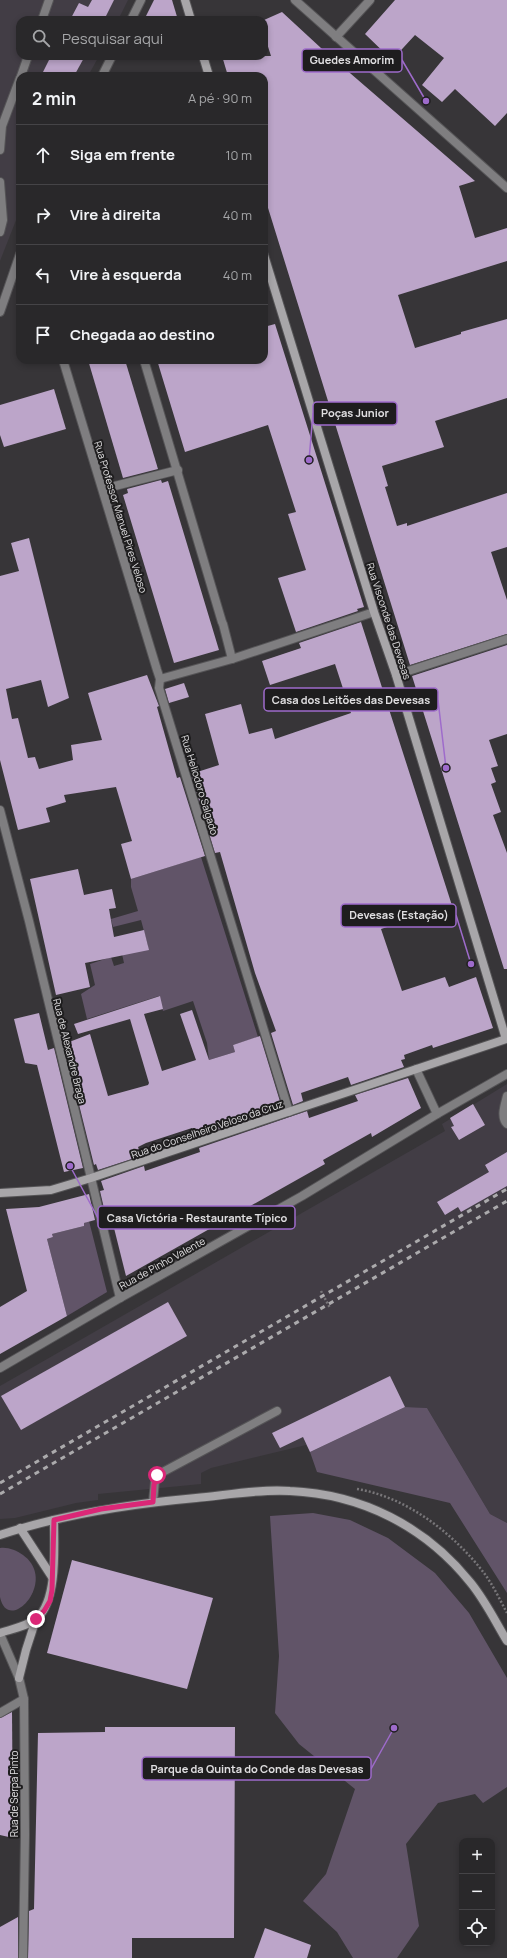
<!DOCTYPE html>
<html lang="pt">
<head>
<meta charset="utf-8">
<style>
  :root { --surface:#29282a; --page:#313032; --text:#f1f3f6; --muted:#a5a6a8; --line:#454447 }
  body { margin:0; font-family:Manrope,sans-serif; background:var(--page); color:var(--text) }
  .controls { position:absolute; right:12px; bottom:12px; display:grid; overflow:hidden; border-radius:8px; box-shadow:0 2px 6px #0003 }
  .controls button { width:36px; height:36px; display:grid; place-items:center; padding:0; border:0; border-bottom:1px solid var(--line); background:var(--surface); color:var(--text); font:20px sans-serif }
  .stop { position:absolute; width:12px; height:12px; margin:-9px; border:3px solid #db2777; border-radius:50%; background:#fff }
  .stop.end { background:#db2777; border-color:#fff; box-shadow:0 1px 4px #0008 }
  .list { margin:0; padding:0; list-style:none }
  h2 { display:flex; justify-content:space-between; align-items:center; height:52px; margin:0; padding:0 16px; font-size:17px }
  h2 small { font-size:13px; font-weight:400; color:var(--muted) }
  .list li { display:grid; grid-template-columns:26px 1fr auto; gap:12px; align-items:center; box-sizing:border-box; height:60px; padding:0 16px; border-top:1px solid var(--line) }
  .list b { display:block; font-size:15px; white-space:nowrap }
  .list em { font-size:13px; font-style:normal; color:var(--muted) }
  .icon { flex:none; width:22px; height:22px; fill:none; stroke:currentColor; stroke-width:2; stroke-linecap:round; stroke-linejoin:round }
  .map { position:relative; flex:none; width:507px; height:1958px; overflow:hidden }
  .search { position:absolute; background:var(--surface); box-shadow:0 2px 6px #0003; left:16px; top:16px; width:252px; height:44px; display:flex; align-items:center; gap:10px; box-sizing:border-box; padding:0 14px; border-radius:12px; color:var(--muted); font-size:15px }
  .panel { position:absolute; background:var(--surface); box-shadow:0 2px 6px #0003; left:16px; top:72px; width:252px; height:292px; border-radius:12px }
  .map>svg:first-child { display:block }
  .built { fill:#423d45 }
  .green { fill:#615468 }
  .building { fill:#bca5c9 }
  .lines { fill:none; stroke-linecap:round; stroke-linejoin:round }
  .service-casing { stroke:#555456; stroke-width:10 }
  .minor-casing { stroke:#555456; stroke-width:10 }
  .tertiary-casing { stroke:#555456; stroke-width:10 }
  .secondary-casing { stroke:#555456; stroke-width:10 }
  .path { stroke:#787679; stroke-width:2.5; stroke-dasharray:2 2; stroke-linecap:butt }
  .service { stroke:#7f7e80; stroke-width:8 }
  .minor { stroke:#7f7e80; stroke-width:8 }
  .tertiary { stroke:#7f7e80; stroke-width:8 }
  .secondary { stroke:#a8a6a9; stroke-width:8 }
  .rail { stroke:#abaaac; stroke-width:3; stroke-dasharray:5 5; stroke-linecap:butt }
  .route { stroke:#db2777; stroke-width:5 }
  .labels { text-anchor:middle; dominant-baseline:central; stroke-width:4; stroke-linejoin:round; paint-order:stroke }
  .street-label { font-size:10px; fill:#e0dfe1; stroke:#1e1d1e }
  .leader { fill:none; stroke:#9e6bcb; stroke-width:1.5 }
  .callout-dot { fill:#9e6bcb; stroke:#1e1d1e; stroke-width:1.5 }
  .callout { fill:#1e1d1e; stroke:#9e6bcb; stroke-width:1.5 }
  .callout-label { font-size:11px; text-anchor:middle; font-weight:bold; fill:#e0dfe1 }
</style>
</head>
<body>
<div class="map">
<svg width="507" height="1958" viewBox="0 0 507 1958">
  <rect width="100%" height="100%" fill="#373538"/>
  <g class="built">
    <path d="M0,0H128L118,20H20V56H99L88,76H20V210L0,261Z"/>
    <path d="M507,1084V1523L490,1514L427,1408L405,1407L310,1452L306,1445L211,1468L201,1473V1484L98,1494V1500L76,1503L15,1518L0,1519V1386L445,1131L442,1124Z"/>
  </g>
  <g class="green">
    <path d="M201,857L258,1037L233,1045L235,1052L209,1060L207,1043L193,1001L163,1011L159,996L87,1019L81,994L95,985L90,964L111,957L114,966L124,963L122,954L148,946L141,920L113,927L111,919L138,911L131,887V879Z"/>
    <path d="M89,1221L107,1292L67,1316L47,1239L53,1237L52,1234L84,1226V1223Z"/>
    <path d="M405,1407L427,1408L490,1514L507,1523V1593L450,1503L317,1472L310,1452Z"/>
    <path d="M313,1513L350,1520L388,1538L435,1573L469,1613L507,1678V1787L483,1803L475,1794L438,1803L406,1844L419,1926L397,1958H353L337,1932L303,1901L326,1874L355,1789L299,1744L275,1713L279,1656L270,1516Z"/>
    <path d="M0,1548C8,1547 16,1550 23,1555C59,1581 8,1636 0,1597C0,1582 0,1563 0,1548Z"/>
  </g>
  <g class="building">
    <path d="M92,0H114L106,16L114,20H70L79,3L88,7Z"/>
    <path d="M154,0H172L178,20H144Z"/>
    <path d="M395,0H507V113L495,126L455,89L442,102L422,85L444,58L415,35L392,60L365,34Z"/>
    <path d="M282,12L321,48L475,181L459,186L475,238L507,228V261L398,295L415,348L461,334V332L507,319V398L435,421L444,447L382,466L388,486L385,487L397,526L407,523V526L507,493V547L491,552L507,600V634L410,665L264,195V76H228L222,56H271L264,34V20Z"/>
    <path d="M51,56H85L74,76H41Z"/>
    <path d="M275,324L364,607L357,609L358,611L296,632L278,578L306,570L288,514L296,512L268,425L185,452L157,360H264V327Z"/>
    <path d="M88,360H125L158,469L123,478Z"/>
    <path d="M54,389L66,429L4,447L0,435V405Z"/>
    <path d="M161,480L162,483L168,481L219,650L174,663L123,495L128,493L127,489Z"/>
    <path d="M29,538L69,698L48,707L41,680L6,689L12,719L18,718L28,758L35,757L39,769L73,760L71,745L102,740L88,693L147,675L159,706L157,707L177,778L180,777L205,856L131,879L121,844L132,841L116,787L64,795L66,802L46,808L50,822L18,830L0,760V576L19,571L11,543Z"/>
    <path d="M361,622L456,918L428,927L424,915L381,929L402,991L445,977L449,987L476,977L493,1028L433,1048L432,1045L404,1055L405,1059L401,1060L404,1067L351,1085L348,1077L301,1093L303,1101L293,1105L271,1033L276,1031L255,973L220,852L215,853L191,774L219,765L205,714L241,704L249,734L272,728L275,739L351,713L335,664L270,685L262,661L301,648L299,643Z"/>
    <path d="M507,645V734L489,740L498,766L491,768L496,782L491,784L501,812L493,815L507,853V969H504L412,676Z"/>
    <path d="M184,683L189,697L169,703L165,689Z"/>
    <path d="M78,869L84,895L112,889L116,908L109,909L114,937L144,930L149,950L85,963L90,987L56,995L30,879Z"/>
    <path d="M160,996L163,1009L144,1014L162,1071L196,1060L180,1014L192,1010L209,1060L235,1052L233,1045L260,1036L282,1108L195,1137L192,1128L146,1143L138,1147L141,1156L98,1170L96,1164L94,1165L64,1044L90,1034L108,1096L148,1085L149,1083L130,1019L78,1034L74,1024Z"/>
    <path d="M39,1013L48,1050L54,1048L83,1168L64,1172L37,1065L25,1063L14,1019Z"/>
    <path d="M408,1078L421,1108L372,1137L371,1133L323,1160L325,1164L126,1276L111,1216L106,1217L100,1191L104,1190L101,1181L144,1166L145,1171L200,1152L199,1148L307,1111L309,1118L358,1101L355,1095Z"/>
    <path d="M473,1104L485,1125L459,1140L451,1127L454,1126L450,1118Z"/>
    <path d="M507,1152V1186L461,1212L458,1207L445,1215L437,1202L489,1172L485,1165Z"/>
    <path d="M89,1194L95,1220L84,1223V1226L52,1234L53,1237L47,1239L67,1316L0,1354V1307L27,1291L6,1209L39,1207Z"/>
    <path d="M168,1302L187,1336L21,1430L1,1396Z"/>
    <path d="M390,1376L405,1407L310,1452L303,1437L280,1448L272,1433Z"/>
    <path d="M72,1560L213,1598L187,1689L47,1653Z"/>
    <path d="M12,1712L13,1838L0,1835V1718Z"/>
    <path d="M105,1727H235L234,1938H132V1958H28L29,1911L34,1909L38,1733L105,1732Z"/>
    <path d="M18,1917V1958H0V1927Z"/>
    <path d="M265,1928L311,1945L307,1958H254Z"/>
  </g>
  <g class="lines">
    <defs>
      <g id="service">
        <path d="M42,20L49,0"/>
        <path d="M21,76L28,56"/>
        <path d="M0,150L2,126L20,78"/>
        <path d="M0,182L3,220L0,232"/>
        <path d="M144,360L222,622"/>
        <path d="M103,489L178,470"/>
        <path d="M223,624L232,659"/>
        <path d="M507,1096C505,1104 500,1117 507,1124"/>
        <path d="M153,1502L155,1481L161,1473L277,1411"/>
        <path d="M0,1713L24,1699"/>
      </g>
      <g id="minor">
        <path d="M131,20L141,0"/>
        <path d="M336,37L370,0"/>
        <path d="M102,76L112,56"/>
        <path d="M0,312L20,254"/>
        <path d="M63,360L157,670L160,679L159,688L289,1112"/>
        <path d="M396,675L507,639"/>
        <path d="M160,679L232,659L374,612"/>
        <path d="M0,810L29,921L120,1298"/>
        <path d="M416,1069L437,1114L507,1074"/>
        <path d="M0,1368L120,1298L302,1196L437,1114"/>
      </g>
      <g id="tertiary">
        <path d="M295,0L507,188"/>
        <path d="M0,1634L19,1678L24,1699L25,1835L23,1958"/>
      </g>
      <g id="secondary">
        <path d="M185,0L191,20"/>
        <path d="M203,56L209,76"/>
        <path d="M0,1193L51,1190L91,1178L506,1039L396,675L374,612L264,255"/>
        <path d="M20,1528L52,1577"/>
        <path d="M0,1535C63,1514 130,1504 196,1498C227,1495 259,1489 290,1491C361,1494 425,1526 470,1582C485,1600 495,1621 507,1641"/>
        <path d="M0,1633C12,1629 28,1626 37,1618C58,1600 54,1546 54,1520"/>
        <path d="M19,1678L26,1650L36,1619"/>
      </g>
    </defs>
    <use href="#service" class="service-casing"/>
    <use href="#minor" class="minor-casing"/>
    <use href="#tertiary" class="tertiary-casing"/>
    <use href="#secondary" class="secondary-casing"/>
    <g class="path">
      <path d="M321,1291L330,1308"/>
      <path d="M357,1489C407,1497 454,1534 484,1573C493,1585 500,1600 507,1613"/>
    </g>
    <use href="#service" class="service"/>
    <use href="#minor" class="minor"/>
    <use href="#tertiary" class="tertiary"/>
    <use href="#secondary" class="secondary"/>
    <g class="rail">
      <path d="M0,1483L507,1189"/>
      <path d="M0,1494L507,1201"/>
    </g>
  </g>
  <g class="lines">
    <path class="route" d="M36,1619L44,1611L50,1601L52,1590L54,1520L101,1509L153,1502L154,1485L157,1475"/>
  </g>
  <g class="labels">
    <g class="street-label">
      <text transform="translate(121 517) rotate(73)">Rua Professor Manuel Pires Veloso</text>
      <text transform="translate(389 621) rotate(72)">Rua Visconde das Devesas</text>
      <text transform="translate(200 785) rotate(73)">Rua Heliodoro Salgado</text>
      <text transform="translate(70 1051) rotate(76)">Rua de Alexandre Braga</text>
      <text transform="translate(207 1129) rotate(-19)">Rua do Conselheiro Veloso da Cruz</text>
      <text transform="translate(162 1263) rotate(-29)">Rua de Pinho Valente</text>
      <text transform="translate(14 1794) rotate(-90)">Rua de Serpa Pinto</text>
    </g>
  </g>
  <path class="leader" d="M426 101L402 60M309 460L313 413M446 768L438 700M471 964L456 915M70 1166L98 1218M394 1728L371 1769"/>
  <g class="callout-dot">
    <circle cx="426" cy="101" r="4"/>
    <circle cx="309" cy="460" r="4"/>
    <circle cx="446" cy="768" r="4"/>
    <circle cx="471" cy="964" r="4"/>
    <circle cx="70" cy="1166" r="4"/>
    <circle cx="394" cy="1728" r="4"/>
  </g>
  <g class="callout">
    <rect x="302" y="49" width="100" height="23" rx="4"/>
    <rect x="313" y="402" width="84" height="23" rx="4"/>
    <rect x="264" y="688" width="174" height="23" rx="4"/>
    <rect x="341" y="904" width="115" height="23" rx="4"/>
    <rect x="98" y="1206" width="197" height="23" rx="4"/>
    <rect x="142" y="1757" width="229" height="23" rx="4"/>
  </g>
  <g class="callout-label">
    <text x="352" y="64">Guedes Amorim</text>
    <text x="355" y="417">Poças Junior</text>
    <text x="351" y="704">Casa dos Leitões das Devesas</text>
    <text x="399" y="919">Devesas (Estação)</text>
    <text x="197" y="1222">Casa Victória - Restaurante Típico</text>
    <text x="257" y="1773">Parque da Quinta do Conde das Devesas</text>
  </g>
</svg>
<div class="controls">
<button>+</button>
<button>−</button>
<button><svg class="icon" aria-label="locate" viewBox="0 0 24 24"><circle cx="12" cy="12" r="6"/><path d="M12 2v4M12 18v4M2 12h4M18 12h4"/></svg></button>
</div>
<div class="stop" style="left:157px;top:1475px"></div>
<div class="stop end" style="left:36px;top:1619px"></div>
<div class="search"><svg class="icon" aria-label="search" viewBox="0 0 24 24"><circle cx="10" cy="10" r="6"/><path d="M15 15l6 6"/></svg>Pesquisar aqui</div>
<section class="panel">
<h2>2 min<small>A pé · 90 m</small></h2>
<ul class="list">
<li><svg class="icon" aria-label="ahead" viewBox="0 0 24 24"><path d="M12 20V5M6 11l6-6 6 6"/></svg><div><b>Siga em frente</b></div><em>10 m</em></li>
<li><svg class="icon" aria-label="right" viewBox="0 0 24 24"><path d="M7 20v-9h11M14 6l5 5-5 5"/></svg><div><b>Vire à direita</b></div><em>40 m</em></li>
<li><svg class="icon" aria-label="left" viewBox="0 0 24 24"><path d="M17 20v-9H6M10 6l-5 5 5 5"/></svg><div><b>Vire à esquerda</b></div><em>40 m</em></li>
<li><svg class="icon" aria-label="arrive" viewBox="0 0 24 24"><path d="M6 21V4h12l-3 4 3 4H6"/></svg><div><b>Chegada ao destino</b></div></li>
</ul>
</section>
</div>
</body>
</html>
